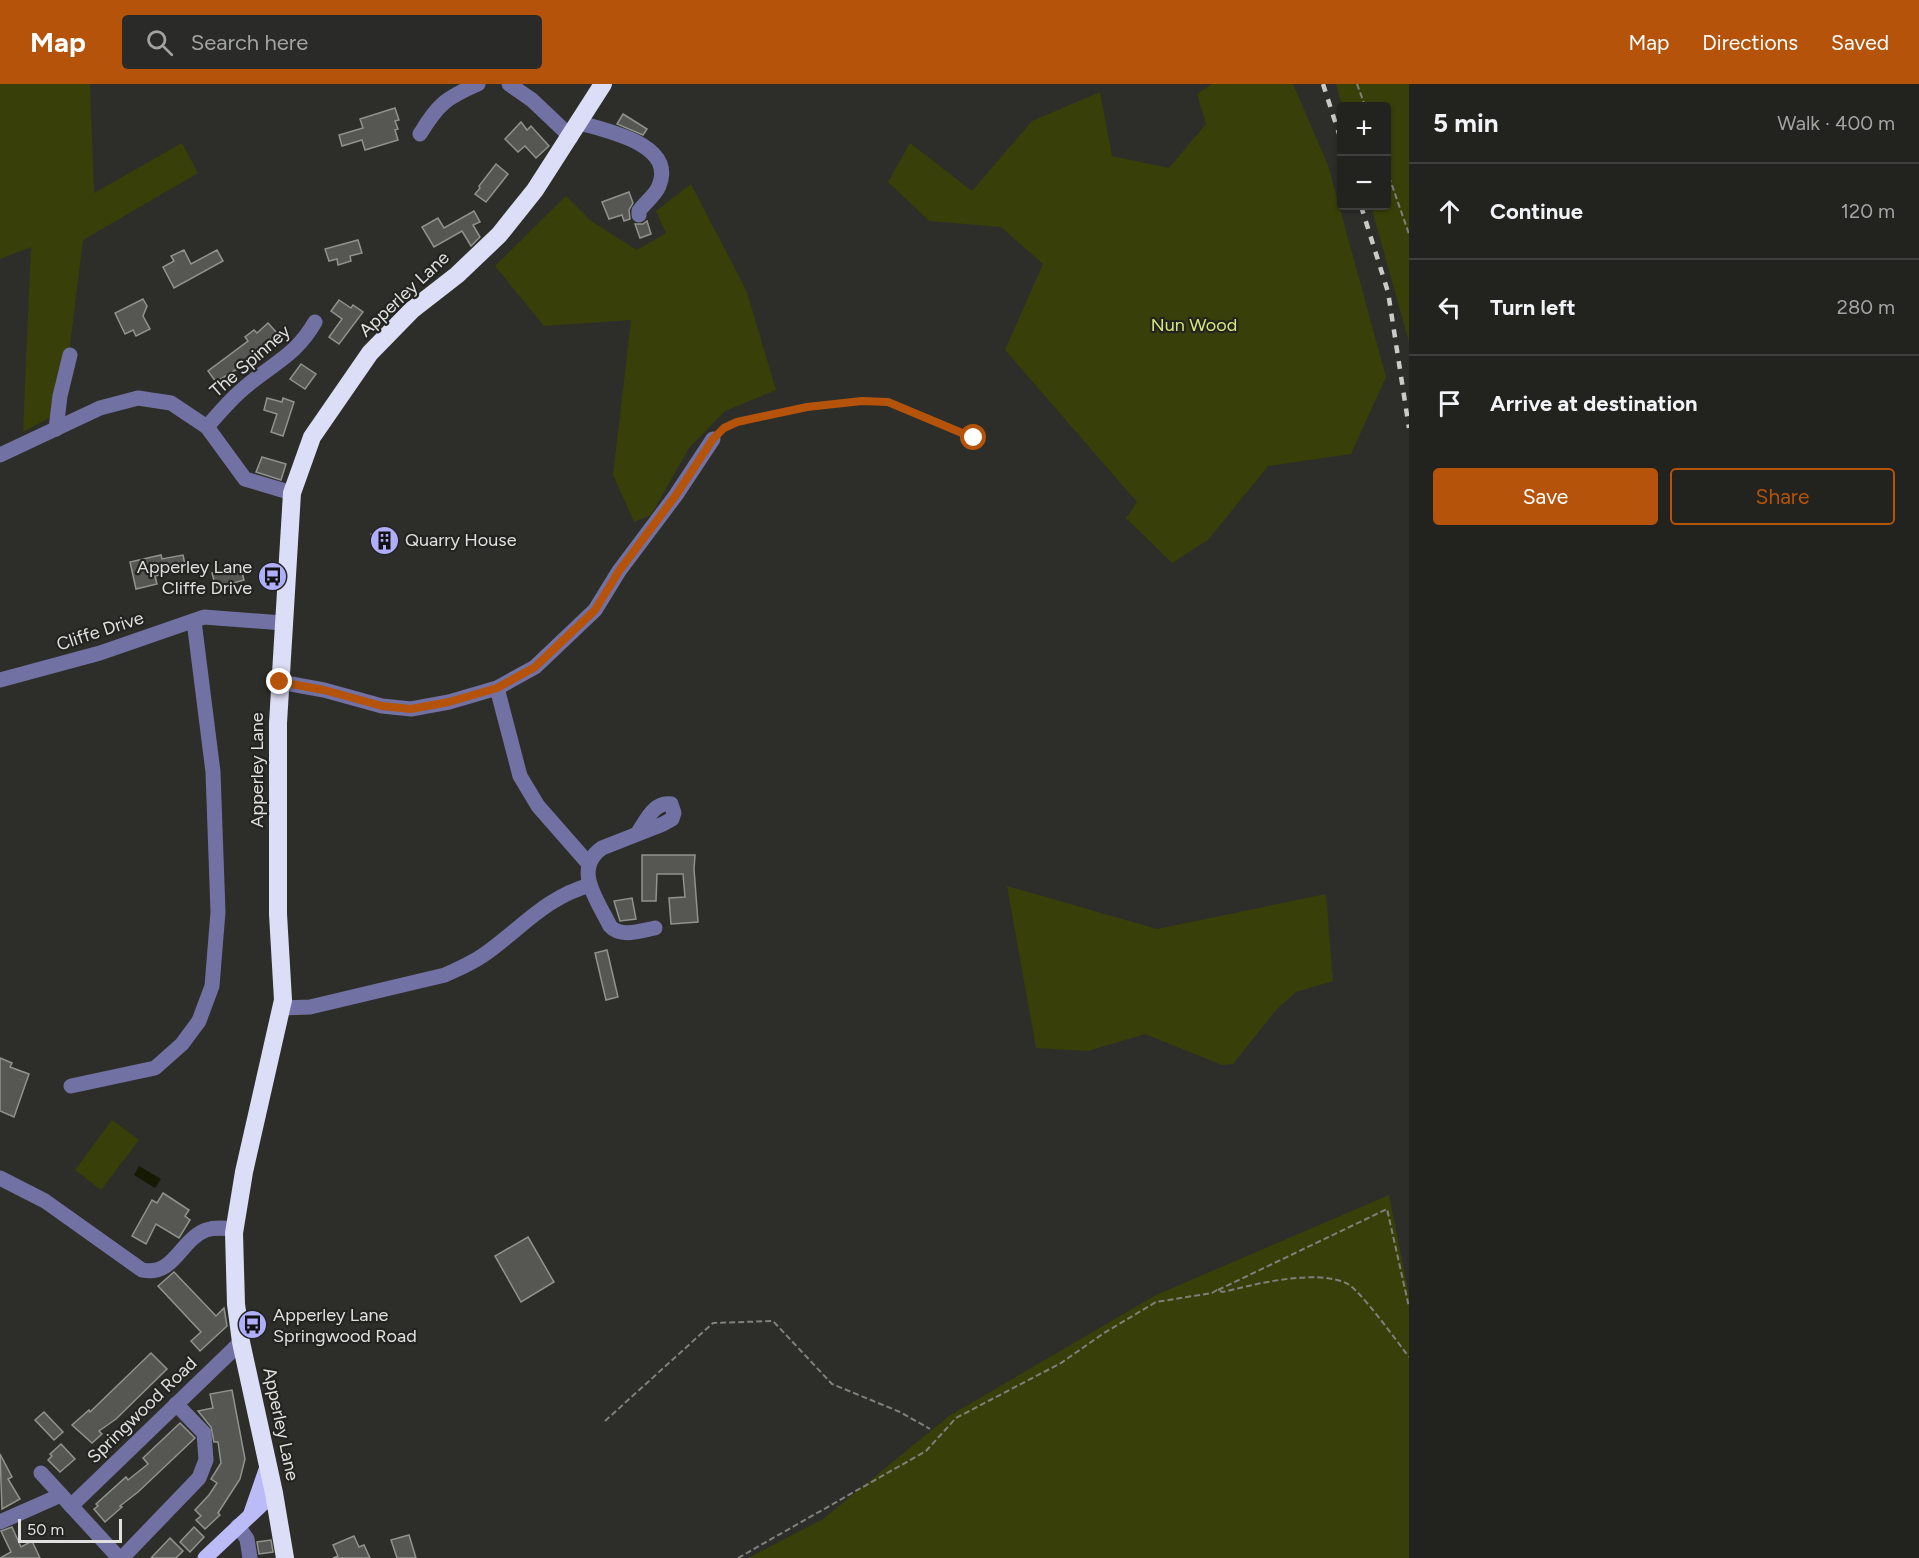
<!DOCTYPE html>
<html lang="en">
<head>
<meta charset="utf-8">
<style>
  :root { --surface:#22221f; --page:#2a2a28; --text:#f1f3f6; --muted:#a2a4a4; --line:#3f3f3d; --accent:#b45309 }
  body { margin:0; font-family:Figtree,sans-serif; background:var(--page); color:var(--text) }
  .controls { position:absolute; right:18px; top:18px; display:grid; overflow:hidden; border-radius:6px; box-shadow:0 2px 4px #0004 }
  .controls button { width:54px; height:54px; display:grid; place-items:center; padding:0; border:0; border-bottom:2px solid var(--line); background:var(--surface); color:var(--text); font:30px sans-serif }
  .scale { position:absolute; left:18px; bottom:15px; width:104px; box-sizing:border-box; padding-left:6px; border:3px solid #e0e1de; border-top:0; font-size:16px; line-height:21px; white-space:nowrap; color:#e0e1de; -webkit-text-stroke:4px #232420; paint-order:stroke }
  .stop { position:absolute; width:18px; height:18px; margin:-14px; border:4px solid #b45309; border-radius:50%; background:#fff }
  .stop.end { background:#b45309; border-color:#fff; box-shadow:0 2px 6px #0008 }
  .list { margin:0; padding:0; list-style:none }
  h2 { display:flex; justify-content:space-between; align-items:center; height:78px; margin:0; padding:0 24px; font-size:26px }
  h2 small { font-size:20px; font-weight:400; color:var(--muted) }
  .list li { display:grid; grid-template-columns:39px 1fr auto; gap:18px; align-items:center; box-sizing:border-box; height:96px; padding:0 24px; border-top:2px solid var(--line) }
  .list b { display:block; font-size:22px; white-space:nowrap }
  .list em { font-size:20px; font-style:normal; color:var(--muted) }
  .actions { display:flex; gap:12px; padding:18px 24px }
  .actions a { flex:1; padding:14px 0; border:2px solid var(--accent); border-radius:6px; text-align:center; font-size:21px; color:var(--accent) }
  .actions .main { background:var(--accent); color:#fff }
  .icon { flex:none; width:33px; height:33px; fill:none; stroke:currentColor; stroke-width:2; stroke-linecap:round; stroke-linejoin:round }
  .map { position:relative; flex:none; width:1409px; height:1474px; overflow:hidden }
  header { display:flex; align-items:center; gap:36px; box-sizing:border-box; height:84px; padding:0 30px; background:var(--accent); color:#fff }
  header strong { font-size:28px }
  nav { display:flex; gap:33px; margin-inline-start:auto; font-size:21px }
  .search { width:420px; height:54px; background:var(--page); display:flex; align-items:center; gap:15px; box-sizing:border-box; padding:0 21px; border-radius:6px; color:var(--muted); font-size:22px }
  main { display:flex }
  aside { flex:1; background:var(--surface) }
  .map>svg:first-child { display:block }
  .green { fill:#393f08 }
  .water { fill:#161a02 }
  .building { fill:#565752; stroke:#90928c; stroke-width:1.5 }
  .lines { fill:none; stroke-linecap:round; stroke-linejoin:round }
  .path { stroke:#7f807c; stroke-width:2; stroke-dasharray:6 3; stroke-linecap:butt }
  .minor { stroke:#7271a3; stroke-width:15 }
  .major { stroke:#bbbbf8; stroke-width:15 }
  .highway { stroke:#dcddf6; stroke-width:18 }
  .rail { stroke:#cacbc7; stroke-width:4.5; stroke-dasharray:8 8; stroke-linecap:butt }
  .route { stroke:#b45309; stroke-width:8 }
  .labels { text-anchor:middle; dominant-baseline:central; stroke-width:4.5; stroke-linejoin:round; paint-order:stroke }
  .street-label { font-size:18px; fill:#e0e1de; stroke:#232420 }
  .park-label { font-size:18px; fill:#d8e878; stroke:#232420 }
  .poi-label { font-size:18px; fill:#e0e1de; stroke:#232420; text-anchor:start }
</style>
</head>
<body>
<header>
<strong>Map</strong>
<div class="search"><svg class="icon" aria-label="search" viewBox="0 0 24 24"><circle cx="10" cy="10" r="6"/><path d="M15 15l6 6"/></svg>Search here</div>
<nav><a>Map</a><a>Directions</a><a>Saved</a></nav>
</header>
<main>
<div class="map">
<svg width="1409" height="1474" viewBox="0 0 1409 1474">
  <rect width="100%" height="100%" fill="#2d2e29"/>
  <g class="green">
    <path d="M0,0H90L94,109L182,59L198,89L83,156L62,327L23,348L31,163L0,175Z"/>
    <path d="M1212,0H1293L1328,81L1386,293L1351,370L1268,382L1208,456L1172,479L1126,434L1137,418L1005,266L1043,180L1001,143L929,137L888,98L910,59L972,107L1032,37L1100,8L1112,72L1169,84L1206,40L1197,10Z"/>
    <path d="M1336,0H1409V258L1371,122H1386V22H1342Z"/>
    <path d="M691,100L747,208L776,306L725,327L689,364L651,431L634,438L613,391L631,236L544,242L495,182L566,112L591,137L637,166L666,149L656,127Z"/>
    <path d="M1007,802L1157,845L1326,810L1333,897L1296,908L1276,926L1233,980L1222,981L1145,950L1088,967L1036,964Z"/>
    <path d="M112,1036L139,1056L101,1106L75,1086Z"/>
    <path d="M1389,1111L1409,1211V1474H748L823,1435L949,1332L1156,1211Z"/>
  </g>
  <path class="water" d="M139,1082L161,1095L155,1104L134,1091Z"/>
  <g class="building">
    <path d="M395,24L399,36L395,37L398,45L395,46L398,56L365,66L362,56L342,62L339,51L363,44L360,35Z"/>
    <path d="M623,30L647,45L643,51L617,40Z"/>
    <path d="M521,38L527,46L531,42L549,62L536,74L525,62L518,68L505,55Z"/>
    <path d="M496,80L508,90L486,118L475,110L480,104L479,102Z"/>
    <path d="M629,108L633,119L629,126L630,135L624,137L622,131L609,135L602,118Z"/>
    <path d="M474,127L480,138L473,141L480,153L471,162L462,147L434,163L422,143L438,134L444,144Z"/>
    <path d="M647,137L651,150L640,154L635,140H643Z"/>
    <path d="M358,156L362,169L350,172L351,177L338,181L337,175L329,177L325,165Z"/>
    <path d="M184,166L191,180L217,166L223,177L174,204L163,183L174,177L171,172Z"/>
    <path d="M143,215L147,222L143,232L150,245L136,252L133,246L125,250L115,229Z"/>
    <path d="M339,216L351,224L353,221L363,228L339,260L329,253L342,235L331,227Z"/>
    <path d="M268,239L277,249L264,262L240,280L242,282L216,298L208,287L248,257L245,253L254,246L257,249Z"/>
    <path d="M301,280L316,290L305,305L290,295Z"/>
    <path d="M267,314L282,318L283,314L294,318L283,352L271,348L277,330L264,326Z"/>
    <path d="M262,373L286,380L281,396L256,388Z"/>
    <path d="M392,445L396,463L383,466L382,462L374,463L371,450Z"/>
    <path d="M161,471L162,475L183,471L186,485L155,492L157,500L136,505L130,478Z"/>
    <path d="M240,481L244,496L216,504L212,489Z"/>
    <path d="M642,771H695L694,785L698,838L671,840L669,814L685,813L683,790H657L656,817H642Z"/>
    <path d="M632,814L636,835L620,837L614,817Z"/>
    <path d="M607,866L618,913L606,916L595,869Z"/>
    <path d="M0,974L12,979L10,983L29,990L14,1033L0,1027Z"/>
    <path d="M163,1109L189,1126L185,1132L190,1136L179,1154L156,1140L146,1160L132,1152L152,1116L157,1119Z"/>
    <path d="M528,1153L554,1198L521,1218L495,1172Z"/>
    <path d="M174,1188L216,1232L224,1224L227,1242L200,1267L191,1257L201,1248L158,1202Z"/>
    <path d="M151,1269L167,1285L116,1335L99,1347L102,1350L92,1359L72,1341L89,1326L90,1328Z"/>
    <path d="M232,1306L245,1375L240,1395L218,1429L220,1431L205,1445L196,1436L201,1432L195,1426L209,1411L217,1399L211,1395L221,1379L218,1358H214L211,1343L198,1327L213,1324L210,1310Z"/>
    <path d="M44,1328L63,1348L54,1356L35,1336Z"/>
    <path d="M180,1339L195,1354L138,1408L120,1422L122,1423L105,1438L94,1425L98,1422L96,1420L126,1393L128,1396L148,1380L143,1374Z"/>
    <path d="M61,1360L75,1375L60,1388L48,1376L52,1372L50,1370Z"/>
    <path d="M0,1370L12,1393L8,1395L20,1415L2,1425Z"/>
    <path d="M12,1443L21,1463L32,1457L40,1474H0L11,1468L1,1447Z"/>
    <path d="M194,1443L204,1453L190,1468L180,1458Z"/>
    <path d="M409,1451L416,1474H397L391,1456Z"/>
    <path d="M354,1452L359,1463L364,1461L370,1474H333L338,1472L333,1461Z"/>
    <path d="M170,1454L183,1467L176,1474H151Z"/>
    <path d="M271,1456L273,1468L259,1470L257,1458Z"/>
  </g>
  <g class="lines">
    <g class="path">
      <path d="M1357,0L1365,22"/>
      <path d="M1386,84L1409,150"/>
      <path d="M723,344L737,338L807,323L862,317L888,318L974,354"/>
      <path d="M1218,1206L1387,1125L1409,1223"/>
      <path d="M605,1337L713,1239L773,1237L832,1300L900,1328L930,1345"/>
      <path d="M738,1474L926,1367L956,1334L1061,1279L1104,1249L1156,1218L1212,1209L1217,1206L1223,1208C1256,1200 1313,1185 1346,1199C1359,1204 1398,1259 1409,1273"/>
    </g>
    <g class="minor">
      <path d="M509,0L532,16L571,53"/>
      <path d="M580,39C607,47 676,60 659,102C655,112 645,118 639,127V131"/>
      <path d="M420,50C438,20 446,14 478,0"/>
      <path d="M207,343C218,330 230,316 243,305C271,280 295,273 315,238"/>
      <path d="M56,345L60,312L70,271"/>
      <path d="M0,371L100,324L138,314L171,319L207,343L245,395L292,409"/>
      <path d="M0,596L100,569L204,533L283,539"/>
      <path d="M280,598L324,606L382,622L411,625L449,618L497,604L535,583L595,526L619,487L676,411L713,355"/>
      <path d="M497,604L520,692L538,722L588,779"/>
      <path d="M637,750C646,737 654,717 671,720L674,729L672,735L663,740L602,764C572,785 598,817 610,842C621,854 640,847 655,844"/>
      <path d="M282,924L310,923L445,891C458,885 470,880 482,872C520,846 544,814 590,801"/>
      <path d="M71,1002L155,984L182,960L199,937L212,902L218,828L213,688L194,537"/>
      <path d="M0,1094L45,1117L142,1186C174,1193 180,1156 206,1146C215,1143 225,1144 235,1145"/>
      <path d="M41,1389L119,1474"/>
      <path d="M71,1422L241,1258"/>
      <path d="M0,1438L61,1411"/>
      <path d="M238,1442L247,1455L250,1474"/>
      <path d="M122,1474L199,1394L206,1376L204,1349L176,1320"/>
    </g>
    <g class="major">
      <path d="M251,1429L268,1380"/>
      <path d="M205,1474L274,1409"/>
    </g>
    <path class="highway" d="M285,1474L274,1409L241,1258L236,1220L234,1149L244,1088L283,916L278,830V639L292,409L312,353L370,269L412,226L457,191L499,151L535,106L603,0"/>
    <g class="rail">
      <path d="M1323,0L1342,59"/>
      <path d="M1361,122L1388,208L1409,344"/>
    </g>
  </g>
  <g class="lines">
    <path class="route" d="M280,598L324,606L382,622L411,625L449,618L497,604L535,583L595,526L619,487L676,411L713,355L724,344L737,338L807,323L862,317L888,318L974,354"/>
  </g>
  <defs>
    <symbol id="building-disc" viewBox="-11 -11 22 22"><circle r="9.5" fill="#afaefa" stroke="#232420"/><path d="M-4-6H4V6H1V3H-1V6H-4ZM-2.5-4.3h1.7v1.8h-1.7ZM.8-4.3h1.7v1.8H.8ZM-2.5-1h1.7V.8h-1.7ZM.8-1h1.7V.8H.8Z" fill="#111"/></symbol>
    <symbol id="bus-disc" viewBox="-11 -11 22 22"><circle r="9.5" fill="#afaefa" stroke="#232420"/><path d="M-5-6H5V4H4V6H2V4H-2V6H-4V4H-5ZM-3.5-4V0h7V-4ZM-3.5 1.2v1.5H-2V1.2ZM2 1.2v1.5H3.5V1.2Z" fill="#111"/></symbol>
  </defs>
  <g fill-rule="evenodd">
    <use href="#building-disc" x="368" y="440" width="33" height="33"/>
    <use href="#bus-disc" x="256" y="476" width="33" height="33"/>
    <use href="#bus-disc" x="236" y="1224" width="33" height="33"/>
  </g>
  <g class="labels">
    <g class="street-label">
      <text transform="translate(404 210) rotate(-43)">Apperley Lane</text>
      <text transform="translate(250 277) rotate(-41)">The Spinney</text>
      <text transform="translate(100 547) rotate(-18)">Cliffe Drive</text>
      <text transform="translate(257 686) rotate(-90)">Apperley Lane</text>
      <text transform="translate(142 1326) rotate(-44)">Springwood Road</text>
      <text transform="translate(281 1340) rotate(78)">Apperley Lane</text>
    </g>
    <g class="park-label">
      <text x="1194" y="241">Nun Wood</text>
    </g>
    <g class="poi-label">
      <text x="405" y="456">Quarry House</text>
      <text x="252" y="483" text-anchor="end">Apperley Lane<tspan x="252" dy="21">Cliffe Drive</tspan></text>
      <text x="273" y="1231">Apperley Lane<tspan x="273" dy="21">Springwood Road</tspan></text>
    </g>
  </g>
</svg>
<div class="controls">
<button>+</button>
<button>−</button>
</div>
<div class="scale">50 m</div>
<div class="stop" style="left:974px;top:354px"></div>
<div class="stop end" style="left:280px;top:598px"></div>
</div>
<aside>
<h2>5 min<small>Walk · 400 m</small></h2>
<ul class="list">
<li><svg class="icon" aria-label="ahead" viewBox="0 0 24 24"><path d="M12 20V5M6 11l6-6 6 6"/></svg><div><b>Continue</b></div><em>120 m</em></li>
<li><svg class="icon" aria-label="left" viewBox="0 0 24 24"><path d="M17 20v-9H6M10 6l-5 5 5 5"/></svg><div><b>Turn left</b></div><em>280 m</em></li>
<li><svg class="icon" aria-label="arrive" viewBox="0 0 24 24"><path d="M6 21V4h12l-3 4 3 4H6"/></svg><div><b>Arrive at destination</b></div></li>
</ul>
<div class="actions"><a class="main">Save</a><a>Share</a></div>
</aside>
</main>
</body>
</html>
